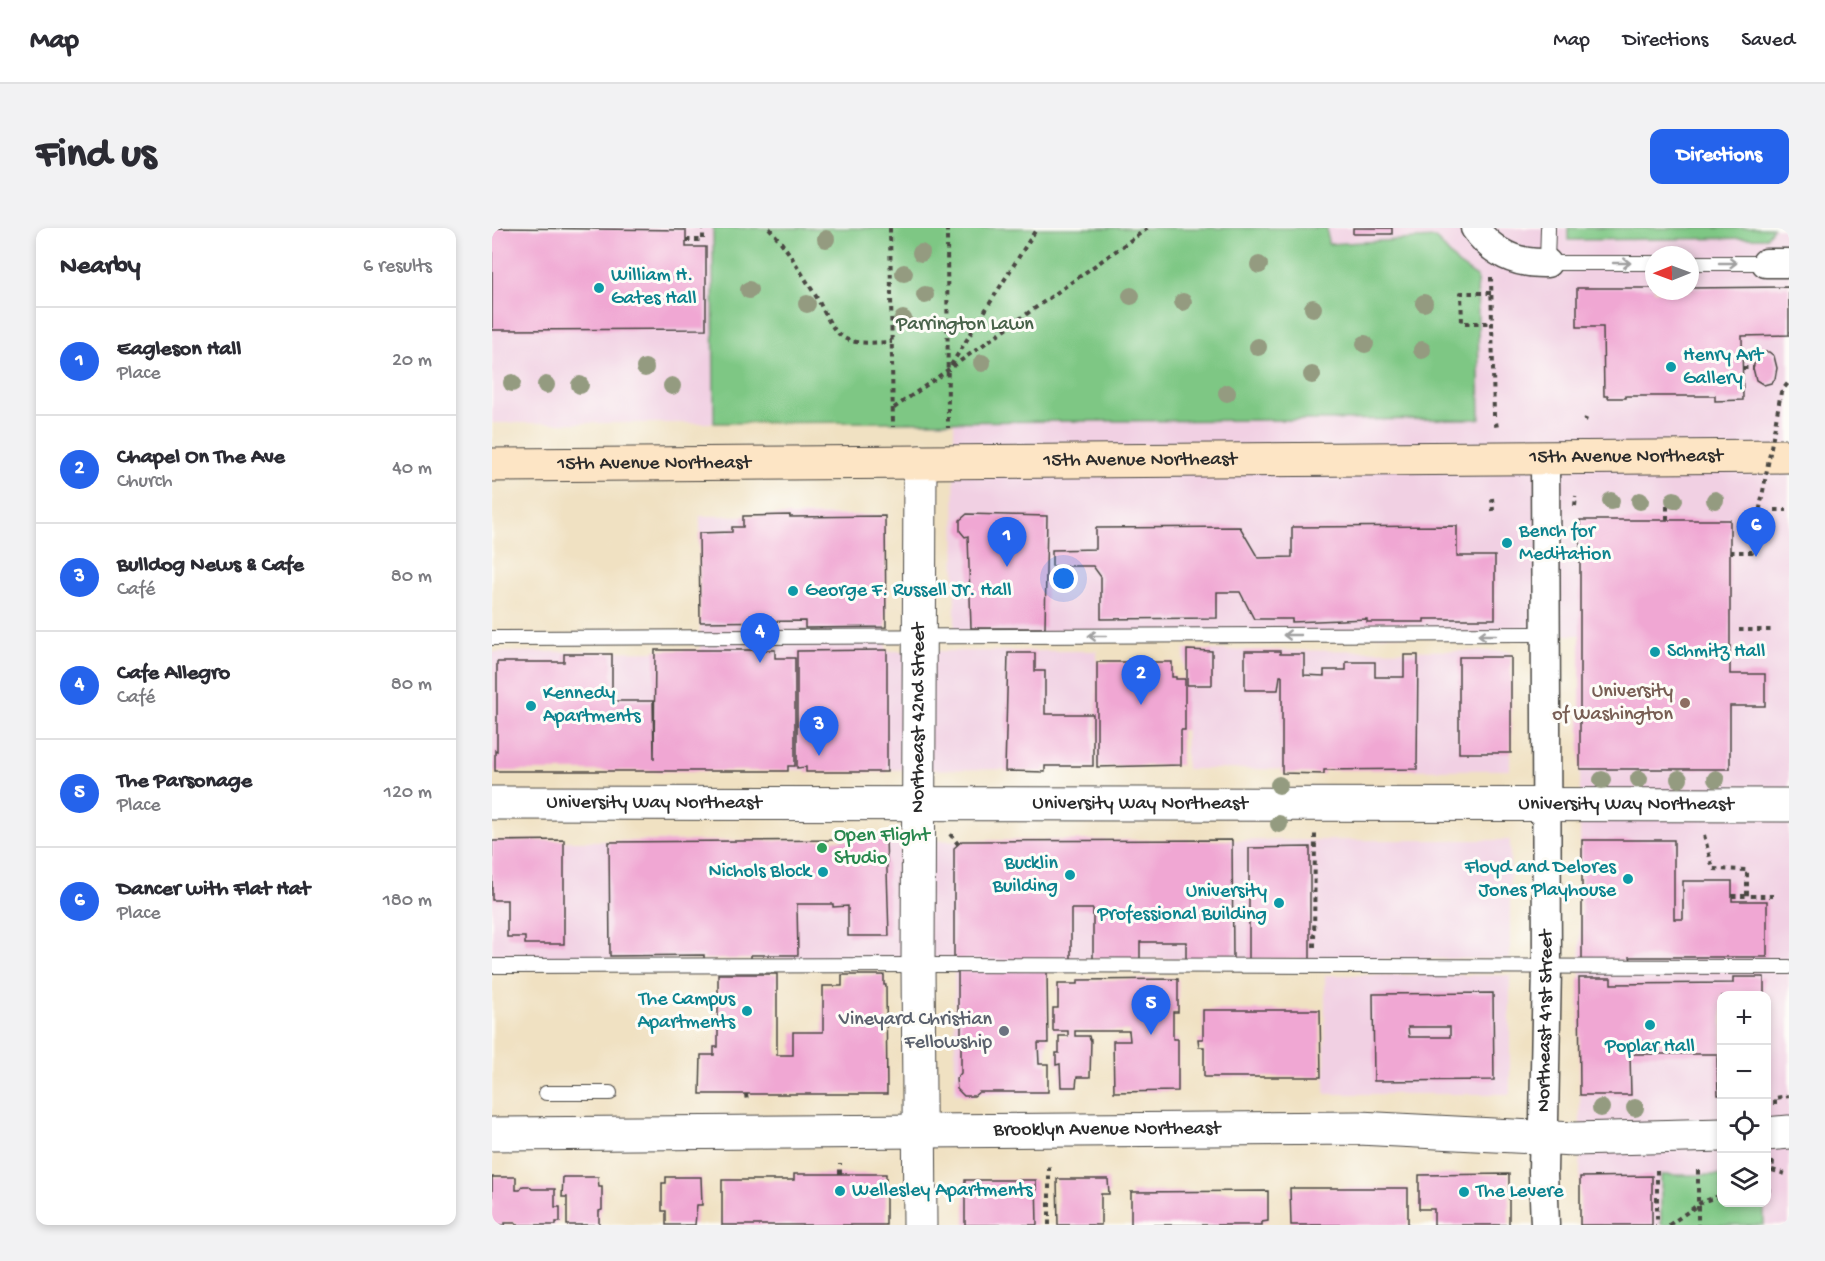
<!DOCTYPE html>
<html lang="en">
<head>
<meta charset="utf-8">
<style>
  :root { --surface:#fff; --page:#f2f2f3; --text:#2b2b33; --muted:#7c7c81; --line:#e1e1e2; --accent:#2563eb }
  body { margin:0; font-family:"Gochi Hand",sans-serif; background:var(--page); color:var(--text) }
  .controls { position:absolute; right:18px; bottom:18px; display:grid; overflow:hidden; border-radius:12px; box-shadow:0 3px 9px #0003 }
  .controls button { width:54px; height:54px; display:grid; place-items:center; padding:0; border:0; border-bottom:2px solid var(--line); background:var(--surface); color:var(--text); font:30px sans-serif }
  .compass { position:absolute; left:1153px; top:18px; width:54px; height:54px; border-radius:50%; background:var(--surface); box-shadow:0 3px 9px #0003; rotate:269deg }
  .you { position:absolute; left:572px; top:351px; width:21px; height:21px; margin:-15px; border:4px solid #fff; border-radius:50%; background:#1a73e8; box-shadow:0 0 0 9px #1a73e833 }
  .badge { display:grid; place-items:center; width:39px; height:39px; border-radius:50%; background:var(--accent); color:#fff; font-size:20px; font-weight:700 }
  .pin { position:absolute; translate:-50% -50px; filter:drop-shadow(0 2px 3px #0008) }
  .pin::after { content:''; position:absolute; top:32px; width:21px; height:18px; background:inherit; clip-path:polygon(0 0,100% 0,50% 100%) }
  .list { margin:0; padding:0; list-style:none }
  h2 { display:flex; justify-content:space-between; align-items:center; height:78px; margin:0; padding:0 24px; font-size:26px }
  h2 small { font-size:20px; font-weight:400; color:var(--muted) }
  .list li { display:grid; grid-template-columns:39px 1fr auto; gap:18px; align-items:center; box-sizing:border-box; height:108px; padding:0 24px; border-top:2px solid var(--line) }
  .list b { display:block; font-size:22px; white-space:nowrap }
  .list p { margin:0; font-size:20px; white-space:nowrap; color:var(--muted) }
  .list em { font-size:20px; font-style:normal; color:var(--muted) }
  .icon { flex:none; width:33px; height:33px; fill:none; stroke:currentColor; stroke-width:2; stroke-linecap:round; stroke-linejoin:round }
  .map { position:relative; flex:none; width:1297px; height:997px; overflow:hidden; border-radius:12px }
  header { display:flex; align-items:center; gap:36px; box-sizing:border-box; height:84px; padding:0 30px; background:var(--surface); border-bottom:2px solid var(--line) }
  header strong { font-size:28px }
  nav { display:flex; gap:33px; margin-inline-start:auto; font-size:21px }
  .intro { display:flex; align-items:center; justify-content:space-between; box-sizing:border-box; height:144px; padding:0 36px }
  h1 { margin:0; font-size:42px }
  .button { padding:15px 27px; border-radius:12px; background:var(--accent); color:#fff; font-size:21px; font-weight:700 }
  main { display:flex; gap:36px; padding:0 36px }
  aside { flex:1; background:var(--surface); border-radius:12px; box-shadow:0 3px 9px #0003 }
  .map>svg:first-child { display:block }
  .built { fill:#f1d0e3; fill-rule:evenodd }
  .green { fill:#7ec784; stroke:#547958; stroke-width:1.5 }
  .building { fill:#f0a7d3; fill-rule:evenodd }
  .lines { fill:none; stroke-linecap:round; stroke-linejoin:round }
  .service-casing { stroke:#494642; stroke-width:16 }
  .minor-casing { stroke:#494642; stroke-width:31 }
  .tertiary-casing { stroke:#494642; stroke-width:35 }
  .secondary-casing { stroke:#494642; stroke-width:35 }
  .path { stroke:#494642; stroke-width:4; stroke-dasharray:4.5 4.5; stroke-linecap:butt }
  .service { stroke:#fff; stroke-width:14 }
  .minor { stroke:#fff; stroke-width:28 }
  .tertiary { stroke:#fff; stroke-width:33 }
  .secondary { stroke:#fde5c5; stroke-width:33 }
  .path-bridge { stroke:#494642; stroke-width:4; stroke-dasharray:4.5 4.5; stroke-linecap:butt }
  .tree { fill:#949b80 }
  .oneway { stroke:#a0a0a0 }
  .culture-dot { fill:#0f9aa8; stroke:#fdfcf7; stroke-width:2 }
  .education-dot { fill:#8d6e63; stroke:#fdfcf7; stroke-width:2 }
  .leisure-dot { fill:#2e9e5b; stroke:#fdfcf7; stroke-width:2 }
  .worship-dot { fill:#6b7280; stroke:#fdfcf7; stroke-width:2 }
  .labels { text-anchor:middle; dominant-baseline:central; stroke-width:6; stroke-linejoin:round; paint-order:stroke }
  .culture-label { font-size:20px; fill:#0d838f; stroke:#fdfcf7; text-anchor:start }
  .park-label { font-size:20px; fill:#48624a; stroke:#fdfcf7 }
  .street-label { font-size:20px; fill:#2b2b2b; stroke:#fdfcf7 }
  .education-label { font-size:20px; fill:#785e54; stroke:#fdfcf7; text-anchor:end }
  .leisure-label { font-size:20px; fill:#27864d; stroke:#fdfcf7; text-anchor:start }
  .worship-label { font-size:20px; fill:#5b616d; stroke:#fdfcf7; text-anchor:end }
</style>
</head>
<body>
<header>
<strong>Map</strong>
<nav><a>Map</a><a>Directions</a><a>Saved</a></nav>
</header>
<div class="intro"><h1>Find us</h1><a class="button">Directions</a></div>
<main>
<aside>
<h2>Nearby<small>6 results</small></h2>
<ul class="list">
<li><span class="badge">1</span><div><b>Eagleson Hall</b><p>Place</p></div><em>20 m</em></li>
<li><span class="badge">2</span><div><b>Chapel On The Ave</b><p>Church</p></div><em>40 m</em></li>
<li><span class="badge">3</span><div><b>Bulldog News &amp; Cafe</b><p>Café</p></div><em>80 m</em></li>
<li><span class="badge">4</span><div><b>Cafe Allegro</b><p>Café</p></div><em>80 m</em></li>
<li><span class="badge">5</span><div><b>The Parsonage</b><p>Place</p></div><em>120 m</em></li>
<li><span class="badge">6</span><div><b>Dancer with Flat Hat</b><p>Place</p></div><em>180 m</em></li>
</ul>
</aside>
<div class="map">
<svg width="1297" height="997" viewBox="0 0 1297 997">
  <rect width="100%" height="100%" fill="#fdfcf7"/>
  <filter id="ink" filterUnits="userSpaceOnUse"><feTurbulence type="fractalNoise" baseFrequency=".0167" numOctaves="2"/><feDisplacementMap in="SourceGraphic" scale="12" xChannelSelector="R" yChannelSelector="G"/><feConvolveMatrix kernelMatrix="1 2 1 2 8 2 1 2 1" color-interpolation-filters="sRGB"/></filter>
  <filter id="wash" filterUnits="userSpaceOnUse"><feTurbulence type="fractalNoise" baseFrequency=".008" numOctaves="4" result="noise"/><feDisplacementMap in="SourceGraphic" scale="24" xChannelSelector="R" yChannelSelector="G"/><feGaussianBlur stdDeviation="1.35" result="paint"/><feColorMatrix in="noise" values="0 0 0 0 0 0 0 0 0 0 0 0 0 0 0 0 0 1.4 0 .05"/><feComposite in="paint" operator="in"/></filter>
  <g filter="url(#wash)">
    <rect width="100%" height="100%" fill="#f0e1c2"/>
    <g class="built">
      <path d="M0,0H1297V997H1088V407H463L462,195H0ZM1162,27H1198V63H1162ZM1230,768H1274V974H1230Z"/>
      <path d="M393,287L394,423H605L603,541L0,543V424L208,423V288Z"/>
      <path d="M692,422L1019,423L1018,542L694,541Z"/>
      <path d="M1018,612V731H555V866H463L462,731L0,732V613Z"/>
      <rect x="833" y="747" width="185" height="119"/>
    </g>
    <g class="green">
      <path d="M221,0H835L836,16L943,10L966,36L985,49L988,191L222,195Z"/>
      <path d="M1076,0H1281L1274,10L1076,12Z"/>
      <path d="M1169,947H1229L1230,974L1272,975V997H1169Z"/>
    </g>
    <g id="blocks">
      <g class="building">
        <path d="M0,0L194,2V19H214V101L0,102Z"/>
        <rect x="861" y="0" width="39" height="6"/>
        <path d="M1297,59V107L1250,108L1251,172L1223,173V168H1134V170H1116V168H1112L1111,99H1085V60H1162V63H1198V60Z"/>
        <path d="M1272,124H1277L1282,128L1285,140L1283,151L1279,155L1272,157L1264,152L1261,140L1264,130L1267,126Z"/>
        <path d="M475,286L555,288L553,400H479L476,308L473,309L468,303V292Z"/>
        <path d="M298,287V289L393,288L394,399L313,400V393L208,394L207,305L240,304V299H251V288Z"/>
        <path d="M1088,292H1238V446H1273V478H1238V541H1088Z"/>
        <path d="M965,298V328H1003V391H932V394H875V391L800,394V391H762L748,364H725V390L609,391V349L601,338H560V322L604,321V300L748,299L766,330L800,329V299Z"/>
        <path d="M163,422H283V430H303V538H296V543H3V522L5,523V434H72V426H120V473H161L162,532Z"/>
        <path d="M390,422H395V544H314V539L305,540V423Z"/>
        <path d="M695,422L720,423V457H695Z"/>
        <path d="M753,423H788V426H812V447L832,448V442H854V434H883V449H912V427H926L925,541L832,542V546L790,545V448H788L786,462H753Z"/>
        <path d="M516,425H543V443H553V486H601V538H553V544L513,543Z"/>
        <rect x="967" y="429" width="52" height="96"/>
        <path d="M605,434H680V449H684V451H693V502H689V537L605,539Z"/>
        <path d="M356,609H387L394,610L397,708H356V678L341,679V676H305L306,727H259V731H212V727L118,728L117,614L356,612Z"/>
        <path d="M72,612V716H33V709H15V672H0V613Z"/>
        <path d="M740,612L741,731H694V714H648V731H601V681H579V731H462V620L470,613Z"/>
        <path d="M1090,612H1182V691H1191V653H1240V673H1275V729H1138L1139,732H1090Z"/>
        <path d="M818,619V731H757V620Z"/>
        <path d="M555,743L556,815H546L547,836H556V864H487L482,868H472L465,861L464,851L469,845V791H466V744Z"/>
        <path d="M226,746H285V827H301V804H331V758H350V747H392V757H394L395,866H208L209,827H222V819H226Z"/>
        <path d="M1241,749H1272V768H1230V867H1226L1225,826H1138L1139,867H1088L1087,750H1119V756L1241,755Z"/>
        <path d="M686,751V784H681V811H686V863L622,864L621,813H638L637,803H583V808H597L598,812H599L598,849H585L584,859H569L568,836L564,837V825H567V808H576V803H561V780H566V756H586V752Z"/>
        <path d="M1001,765L1002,852L882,853L881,766ZM916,799H958V809H917Z"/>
        <path d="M711,782H828L829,849H712V819H707L706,811H711Z"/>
        <path d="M302,946H394V997H230V952H302Z"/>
        <path d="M1017,946V997H942V981H927V947Z"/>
        <path d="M1160,948V997H1088V949Z"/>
        <path d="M0,949H24V962H28L31,958H37L40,961H63V979H68V994H64V997H24V995H13V997H0Z"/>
        <path d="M71,949H106L107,959H110V982L107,983V997H75V969H70Z"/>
        <path d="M174,949H209L210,977H205L203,997H174V983H170V955H174Z"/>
        <path d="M565,951H616L617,966H609V997H566Z"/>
        <path d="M473,952H544L545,997H473Z"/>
        <path d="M798,960H916V997H799Z"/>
        <path d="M776,963V993L770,994V997H639V964Z"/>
      </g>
    </g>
  </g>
  <g filter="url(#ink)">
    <use href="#blocks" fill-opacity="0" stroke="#494642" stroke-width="1.5"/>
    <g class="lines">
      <defs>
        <g id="service">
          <path d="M1056,0L1055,35H1162"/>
          <path d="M1198,35H1274"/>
          <path d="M0,410L1054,406"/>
          <path d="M0,738L426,737L1297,739"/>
          <path d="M54,865H118"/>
        </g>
        <g id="minor">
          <path d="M983,0C1001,26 1025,36 1055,35"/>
          <path d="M1274,35H1297"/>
          <path id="s1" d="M1053,997L1051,944L1055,739L1053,230"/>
        </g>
        <g id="tertiary">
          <path id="s2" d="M0,575L1297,577"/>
          <path id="s3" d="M0,906L867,900L1082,911L1230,907"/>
          <path d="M1274,906L1297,904"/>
          <path id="s4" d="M428,997L426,737L428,234"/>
        </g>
        <g id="secondary">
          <path id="s5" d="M0,237L1297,228"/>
        </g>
      </defs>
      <use href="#service" class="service-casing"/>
      <use href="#minor" class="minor-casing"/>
      <use href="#tertiary" class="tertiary-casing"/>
      <use href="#secondary" class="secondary-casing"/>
      <g class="path">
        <path d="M277,0C295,19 308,43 322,65C332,80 337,102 354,111C367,117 386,114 400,114"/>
        <path d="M398,0L401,199"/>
        <path d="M455,0L456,200"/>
        <path d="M194,12H211V0"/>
        <path d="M999,49L1002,188"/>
        <path d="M999,65H969L970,95H1000"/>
        <path d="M459,137L545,0"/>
        <path d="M1251,140H1261"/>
        <path d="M402,180L656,0"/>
        <path d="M1093,193L1094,190"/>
        <path d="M1002,197L1008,196"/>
        <path d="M1000,270L1001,283"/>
        <path d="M1083,278L1084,268"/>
        <path d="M1175,278V292"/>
        <path d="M1283,282H1295"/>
        <path d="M1238,324H1260L1266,291"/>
        <path d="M1247,402H1283"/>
        <path d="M458,606L466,616"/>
        <path d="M1212,607L1221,641L1255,642V668H1281"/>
        <path d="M1240,668H1255"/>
        <path d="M822,719L823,606"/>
        <path d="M254,866L255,874"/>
        <path d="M1283,877V870L1297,868"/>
        <path d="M1281,933L1280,942L1297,947"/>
        <path d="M1165,942V997"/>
        <path d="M1206,942V997"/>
        <path d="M348,946V936"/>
        <path d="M1274,962H1280"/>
        <path d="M557,997V936"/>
        <path d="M1177,997L1210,974L1230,967"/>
      </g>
      <use href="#service" class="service"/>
      <use href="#minor" class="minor"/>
      <use href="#tertiary" class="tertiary"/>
      <use href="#secondary" class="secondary"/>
      <path class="path-bridge" d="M1266,291L1289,164L1297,154"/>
    </g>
    <g class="tree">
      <circle cx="334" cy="11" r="9"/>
      <circle cx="429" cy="25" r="9"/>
      <circle cx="767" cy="37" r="9"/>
      <circle cx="412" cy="45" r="9"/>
      <circle cx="257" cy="62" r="9"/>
      <circle cx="433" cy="67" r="9"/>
      <circle cx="639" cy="68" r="9"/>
      <circle cx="691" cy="74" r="9"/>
      <circle cx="932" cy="75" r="9"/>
      <circle cx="315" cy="76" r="9"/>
      <circle cx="821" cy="80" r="9"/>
      <circle cx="411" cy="91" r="9"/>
      <circle cx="873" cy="116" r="9"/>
      <circle cx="766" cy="119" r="9"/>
      <circle cx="930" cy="122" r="9"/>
      <circle cx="490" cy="135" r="9"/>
      <circle cx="153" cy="140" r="9"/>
      <circle cx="820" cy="147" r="9"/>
      <circle cx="20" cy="155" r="9"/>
      <circle cx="54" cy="157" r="9"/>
      <circle cx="88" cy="157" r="9"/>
      <circle cx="180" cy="158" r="9"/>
      <circle cx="735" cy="165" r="9"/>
      <circle cx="1182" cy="272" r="9"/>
      <circle cx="1223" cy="272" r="9"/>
      <circle cx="1119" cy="273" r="9"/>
      <circle cx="1148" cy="273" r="9"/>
      <circle cx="1147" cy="551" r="9"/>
      <circle cx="1187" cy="551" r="9"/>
      <circle cx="1224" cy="551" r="9"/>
      <circle cx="1110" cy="552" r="9"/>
      <circle cx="787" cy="557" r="9"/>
      <circle cx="787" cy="596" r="9"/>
      <circle cx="1109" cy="880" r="9"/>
      <circle cx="1143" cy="880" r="9"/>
    </g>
    <defs><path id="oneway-shaft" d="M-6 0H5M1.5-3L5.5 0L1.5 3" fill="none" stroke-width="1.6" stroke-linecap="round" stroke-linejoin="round" transform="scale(1.5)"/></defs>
    <g class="oneway">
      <use href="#oneway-shaft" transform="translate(1130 35)"/>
      <use href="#oneway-shaft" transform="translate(1236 35)"/>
      <use href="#oneway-shaft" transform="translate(800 407) rotate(180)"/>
      <use href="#oneway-shaft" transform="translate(995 407) rotate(180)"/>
      <use href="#oneway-shaft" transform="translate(605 408) rotate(180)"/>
    </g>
  </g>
  <g class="culture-dot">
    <circle cx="107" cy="60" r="6"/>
    <circle cx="1179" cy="139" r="6"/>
    <circle cx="1015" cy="315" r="6"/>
    <circle cx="301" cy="363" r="6"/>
    <circle cx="1163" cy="424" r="6"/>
    <circle cx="39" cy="478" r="6"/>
    <circle cx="331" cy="644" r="6"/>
    <circle cx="578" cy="647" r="6"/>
    <circle cx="1136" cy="651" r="6"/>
    <circle cx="787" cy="675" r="6"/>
    <circle cx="255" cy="783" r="6"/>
    <circle cx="1158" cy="797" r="6"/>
    <circle cx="348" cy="963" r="6"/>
    <circle cx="972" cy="964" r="6"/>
  </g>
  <circle class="education-dot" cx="1193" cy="475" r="6"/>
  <circle class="leisure-dot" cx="330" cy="620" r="6"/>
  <circle class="worship-dot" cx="512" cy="803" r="6"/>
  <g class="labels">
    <g class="culture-label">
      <text x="119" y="48">William H.<tspan x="119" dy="23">Gates Hall</tspan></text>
      <text x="1191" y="128">Henry Art<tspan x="1191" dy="23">Gallery</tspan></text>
      <text x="1027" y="304">Bench for<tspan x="1027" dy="23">Meditation</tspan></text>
      <text x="313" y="363">George F. Russell Jr. Hall</text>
      <text x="1175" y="424">Schmitz Hall</text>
      <text x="51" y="466">Kennedy<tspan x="51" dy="23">Apartments</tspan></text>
      <text x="566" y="636" text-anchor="end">Bucklin<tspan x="566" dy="23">Building</tspan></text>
      <text x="1124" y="640" text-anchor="end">Floyd and Delores<tspan x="1124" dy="23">Jones Playhouse</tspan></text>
      <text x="319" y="644" text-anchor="end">Nichols Block</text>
      <text x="775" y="664" text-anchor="end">University<tspan x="775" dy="23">Professional Building</tspan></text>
      <text x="243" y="772" text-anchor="end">The Campus<tspan x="243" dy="23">Apartments</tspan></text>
      <text x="1158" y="819" text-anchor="middle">Poplar Hall</text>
      <text x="360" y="963">Wellesley Apartments</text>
      <text x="984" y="964">The Levere</text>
    </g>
    <g class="park-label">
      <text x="473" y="97">Parrington Lawn</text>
    </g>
    <g class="street-label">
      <text stroke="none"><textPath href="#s5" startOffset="1134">15th Avenue Northeast</textPath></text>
      <text stroke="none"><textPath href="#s5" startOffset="648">15th Avenue Northeast</textPath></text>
      <text stroke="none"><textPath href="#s5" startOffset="162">15th Avenue Northeast</textPath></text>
      <text stroke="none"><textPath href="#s4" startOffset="507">Northeast 42nd Street</textPath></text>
      <text stroke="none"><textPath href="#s2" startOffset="162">University Way Northeast</textPath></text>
      <text stroke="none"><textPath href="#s2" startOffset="648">University Way Northeast</textPath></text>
      <text stroke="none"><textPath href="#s2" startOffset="1134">University Way Northeast</textPath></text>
      <text stroke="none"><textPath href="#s1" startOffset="204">Northeast 41st Street</textPath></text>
      <text stroke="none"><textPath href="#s3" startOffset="615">Brooklyn Avenue Northeast</textPath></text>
    </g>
    <g class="education-label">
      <text x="1181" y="464">University<tspan x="1181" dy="23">of Washington</tspan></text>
    </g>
    <g class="leisure-label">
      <text x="342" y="608">Open Flight<tspan x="342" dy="23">Studio</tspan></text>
    </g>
    <g class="worship-label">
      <text x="500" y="792">Vineyard Christian<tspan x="500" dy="23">Fellowship</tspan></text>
    </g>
  </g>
</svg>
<div class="controls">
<button>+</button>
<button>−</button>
<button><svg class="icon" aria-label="locate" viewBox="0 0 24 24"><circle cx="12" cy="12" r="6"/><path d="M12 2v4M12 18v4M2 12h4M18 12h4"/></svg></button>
<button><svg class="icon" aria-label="layers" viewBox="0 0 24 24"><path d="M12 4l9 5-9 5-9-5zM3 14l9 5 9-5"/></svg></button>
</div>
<svg class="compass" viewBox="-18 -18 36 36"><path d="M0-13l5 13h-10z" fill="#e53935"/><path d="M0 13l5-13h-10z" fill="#7c7c81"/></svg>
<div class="you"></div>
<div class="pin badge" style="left:515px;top:339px">1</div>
<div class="pin badge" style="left:649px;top:477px">2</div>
<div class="pin badge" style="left:327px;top:528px">3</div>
<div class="pin badge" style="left:268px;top:435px">4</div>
<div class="pin badge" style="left:659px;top:807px">5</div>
<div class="pin badge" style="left:1264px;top:329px">6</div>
</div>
</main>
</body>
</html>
